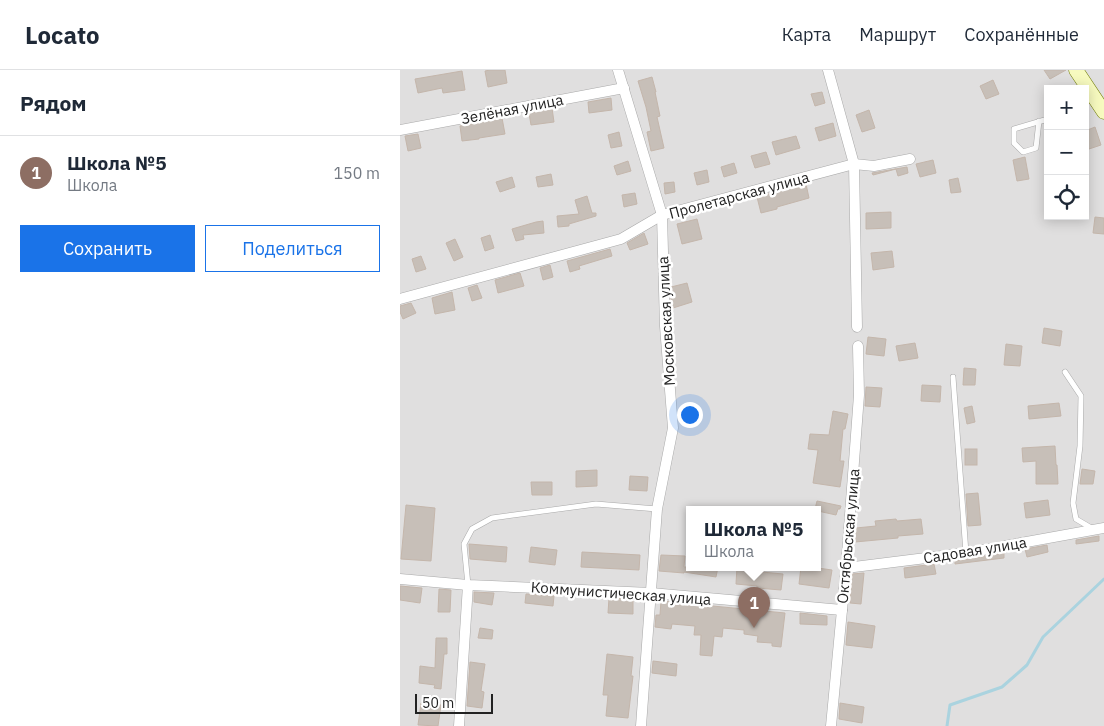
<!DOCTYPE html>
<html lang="ru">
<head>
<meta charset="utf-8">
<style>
  :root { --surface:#fff; --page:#f2f2f3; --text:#1f2937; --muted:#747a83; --line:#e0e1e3; --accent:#1a73e8 }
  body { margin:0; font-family:"IBM Plex Sans",sans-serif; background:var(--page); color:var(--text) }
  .controls { position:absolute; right:15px; top:15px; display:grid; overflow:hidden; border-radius:0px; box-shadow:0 2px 12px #0003 }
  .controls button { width:45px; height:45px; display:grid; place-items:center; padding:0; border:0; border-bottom:1px solid var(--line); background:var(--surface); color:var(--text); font:25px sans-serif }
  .scale { position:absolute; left:15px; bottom:12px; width:78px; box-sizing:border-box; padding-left:5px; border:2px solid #222; border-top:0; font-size:14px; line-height:18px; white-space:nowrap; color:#222; -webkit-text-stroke:4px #fff; paint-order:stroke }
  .you { position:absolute; left:289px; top:344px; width:18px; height:18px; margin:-12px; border:4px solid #fff; border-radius:50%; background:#1a73e8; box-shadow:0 0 0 8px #1a73e833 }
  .badge { display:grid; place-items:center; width:32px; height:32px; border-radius:50%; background:var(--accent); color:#fff; font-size:16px; font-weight:700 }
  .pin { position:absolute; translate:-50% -41px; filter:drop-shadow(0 1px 2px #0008) }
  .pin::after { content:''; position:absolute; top:26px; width:18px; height:15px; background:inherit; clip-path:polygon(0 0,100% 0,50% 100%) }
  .popup { position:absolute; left:286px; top:436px; width:135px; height:65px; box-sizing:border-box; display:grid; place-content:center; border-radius:0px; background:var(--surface); filter:drop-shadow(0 1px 4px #0005); font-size:16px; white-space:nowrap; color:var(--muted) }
  .popup b { font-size:19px; color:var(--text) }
  .popup::after { content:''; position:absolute; left:50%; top:100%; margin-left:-10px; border:10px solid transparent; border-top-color:var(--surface) }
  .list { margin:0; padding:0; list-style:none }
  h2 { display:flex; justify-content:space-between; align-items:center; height:65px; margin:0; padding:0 20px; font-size:21px }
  h2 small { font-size:16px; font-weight:400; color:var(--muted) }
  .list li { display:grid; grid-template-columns:32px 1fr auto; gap:15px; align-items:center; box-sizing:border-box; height:75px; padding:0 20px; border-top:1px solid var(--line) }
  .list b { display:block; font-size:19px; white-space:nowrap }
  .list p { margin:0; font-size:16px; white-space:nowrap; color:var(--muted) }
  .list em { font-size:16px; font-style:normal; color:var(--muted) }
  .actions { display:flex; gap:10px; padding:15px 20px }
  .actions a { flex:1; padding:11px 0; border:1px solid var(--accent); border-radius:0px; text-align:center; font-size:18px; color:var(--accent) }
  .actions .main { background:var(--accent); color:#fff }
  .icon { flex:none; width:28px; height:28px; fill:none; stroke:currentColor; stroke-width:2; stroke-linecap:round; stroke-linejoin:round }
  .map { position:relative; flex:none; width:704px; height:656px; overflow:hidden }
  header { display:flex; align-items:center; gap:30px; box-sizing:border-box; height:70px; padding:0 25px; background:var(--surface); border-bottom:1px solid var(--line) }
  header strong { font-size:24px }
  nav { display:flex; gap:28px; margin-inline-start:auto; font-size:18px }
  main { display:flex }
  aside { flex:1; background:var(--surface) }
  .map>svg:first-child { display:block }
  .residential { fill:#e0dfdf; fill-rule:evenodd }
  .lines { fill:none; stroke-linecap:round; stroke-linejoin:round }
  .stream { stroke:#aad3df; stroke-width:3 }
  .building { fill:#c7bfb8; stroke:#c4b6ab }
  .lane-casing { stroke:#a9a9a9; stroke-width:6 }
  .street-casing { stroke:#a9a9a9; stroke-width:11 }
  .secondary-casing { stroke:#707d05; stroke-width:15 }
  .lane { stroke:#fff; stroke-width:5 }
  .street { stroke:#fff; stroke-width:10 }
  .secondary { stroke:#f7fabf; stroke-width:14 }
  .labels { text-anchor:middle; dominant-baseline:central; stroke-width:5; stroke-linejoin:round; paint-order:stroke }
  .street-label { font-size:15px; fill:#222; stroke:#fff }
</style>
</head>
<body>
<header>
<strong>Locato</strong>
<nav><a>Карта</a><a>Маршрут</a><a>Сохранённые</a></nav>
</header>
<main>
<aside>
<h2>Рядом<small></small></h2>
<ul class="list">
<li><span class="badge" style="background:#8d6e63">1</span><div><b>Школа №5</b><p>Школа</p></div><em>150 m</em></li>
</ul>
<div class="actions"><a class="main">Сохранить</a><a>Поделиться</a></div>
</aside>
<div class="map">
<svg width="704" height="656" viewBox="0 0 704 656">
  <rect width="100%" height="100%" fill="#f2efe9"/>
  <path class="residential" d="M0,0H704V656H0ZM648,19H685V146H648ZM290,439H418V497H290Z"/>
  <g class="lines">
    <path class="stream" d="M547,656L550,635L602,617L627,595L643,567L704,509"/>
  </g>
  <g class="building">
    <path d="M90,0H105L107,13L88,17L85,1Z"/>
    <path d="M644,0H666L650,9Z"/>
    <path d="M62,1L65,20L43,23L42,18L18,23L15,9Z"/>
    <path d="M252,7L256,22H255L260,46L257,47L264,78L251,81L247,62L251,61L246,37L238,11Z"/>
    <path d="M593,10L599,24L586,29L580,16Z"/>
    <path d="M422,22L425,33L415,36L411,24Z"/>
    <path d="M211,28L212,40L189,43L188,32Z"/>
    <path d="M152,38L154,52L131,55L129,43Z"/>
    <path d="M469,40L475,58L462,62L456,45Z"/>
    <path d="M102,48L105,64L79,68V69L62,71L60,56Z"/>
    <path d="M433,53L436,66L419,71L415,58Z"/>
    <path d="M695,57L701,75L689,79L685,67V61Z"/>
    <path d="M219,62L222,76L211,78L208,65Z"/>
    <path d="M18,64L21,78L8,81L5,66Z"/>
    <path d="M396,66L400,78L376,85L372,72Z"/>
    <path d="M366,82L370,94L355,98L351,86Z"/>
    <path d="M625,87L629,109L617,111L613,90Z"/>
    <path d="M533,90L536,103L520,107L516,94Z"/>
    <path d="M228,91L231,101L217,105L214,96Z"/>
    <path d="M334,93L337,103L324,107L321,97Z"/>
    <path d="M507,97L508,103L498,106L496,99L473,105L472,103Z"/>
    <path d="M307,100L309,112L297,115L294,103Z"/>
    <path d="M151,104L153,115L138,117L136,107Z"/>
    <path d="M112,107L115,117L100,122L96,112Z"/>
    <path d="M558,108L561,122L551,123L549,110Z"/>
    <path d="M274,112L275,122L265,124L264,113Z"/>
    <path d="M406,114L409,128L377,137V139L361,143L357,127Z"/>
    <path d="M235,123L237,134L224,137L222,125Z"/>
    <path d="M187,126L192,143H196V146L169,154V156L158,157L157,146L179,144L175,130Z"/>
    <path d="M491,142V158L466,159V143Z"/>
    <path d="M695,147L704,148V164L693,163Z"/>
    <path d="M297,149L302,169L282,174L277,154Z"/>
    <path d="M143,151L144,163L123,165L124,169L116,171L112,159L136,152Z"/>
    <path d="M244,163L248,174L230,180L227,173Z"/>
    <path d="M90,165L94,178L85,181L81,168Z"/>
    <path d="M55,169L63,187L54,191L46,173Z"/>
    <path d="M210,179L212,186L179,196L180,199L170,202L167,191Z"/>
    <path d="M492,181L494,197L473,200L471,183Z"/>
    <path d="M21,186L26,199L16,202L12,189Z"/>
    <path d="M150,195L153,207L143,210L140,198Z"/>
    <path d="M120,203L124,216L98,223L95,210Z"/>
    <path d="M287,213L292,232L273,238L271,232V217Z"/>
    <path d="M77,215L82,228L72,231L68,218Z"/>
    <path d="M52,222L55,240L35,244L32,228Z"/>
    <path d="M11,233L16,243L3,249L0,242V236Z"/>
    <path d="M644,258L662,261L660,276L642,273Z"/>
    <path d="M468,267L486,269L484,286L466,284Z"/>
    <path d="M515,273L518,288L499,291L496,276Z"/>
    <path d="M606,274L622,276L620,296L604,295Z"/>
    <path d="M564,298L576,299L575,315H563Z"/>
    <path d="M522,315L541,316L540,332L521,331Z"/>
    <path d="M466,317L482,318L480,337L465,336Z"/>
    <path d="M659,333L661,346L629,349L628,336Z"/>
    <path d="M572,336L575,352L567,354L564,338Z"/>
    <path d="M433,341L448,344L445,359H443L440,391H444L440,417L413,413L418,380L408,379L410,364L429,365Z"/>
    <path d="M655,376L656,395H657L658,414H636V391L623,392L622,378Z"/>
    <rect x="565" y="379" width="12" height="16"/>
    <path d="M682,399L695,401L693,414H680Z"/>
    <path d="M197,400V416L176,417V401Z"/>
    <path d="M230,406L248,407L247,421L229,420Z"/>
    <path d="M131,412H152V425H132Z"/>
    <path d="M578,423L581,455L568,456L566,424Z"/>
    <path d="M648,430L650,445L626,448L624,433Z"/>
    <path d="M417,431L441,436L440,439H438L436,445L418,441V439H415Z"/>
    <path d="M6,435L35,438L31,491L1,489Z"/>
    <path d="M496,449L497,451L521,449L523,464L498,466V468L455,472L456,458L476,456L475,451Z"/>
    <path d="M699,466V471L676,474V470Z"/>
    <path d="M69,474L107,477L106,492L70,489Z"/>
    <path d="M647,475L648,482L627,487L625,479Z"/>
    <path d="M131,477L157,480L155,495L129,492Z"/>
    <path d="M182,482L240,485L239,500L181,497Z"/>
    <path d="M604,483V488L555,494V491Z"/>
    <path d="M261,485L285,486L284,497H318L316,507L284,502V503L259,501Z"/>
    <path d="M534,494L536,504L505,508L504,498Z"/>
    <path d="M337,497L351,498V501L383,504L381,520L357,518V516L336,514Z"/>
    <path d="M401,497H411L432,500L429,518L399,514Z"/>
    <path d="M464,503L461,534L450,533L452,504Z"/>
    <path d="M0,516L22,518L20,533L0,530Z"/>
    <path d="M39,519L51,520L50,542H38Z"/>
    <path d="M74,522L94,523L92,535L74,532Z"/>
    <path d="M126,524L154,526L153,536L125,533Z"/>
    <path d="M209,528L233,529V544L208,543Z"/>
    <path d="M261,531L385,543L381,577L372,576V573L357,572L358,566L344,564V560L323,558L322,567L314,566L312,586L300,585L301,565H294L295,556L272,554L271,559L255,557L256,545H260Z"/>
    <path d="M400,543L427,546V555L400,554Z"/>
    <path d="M448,552L475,556L472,578L446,575Z"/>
    <path d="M80,558L93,560L92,569L78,568Z"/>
    <path d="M36,568H47V584H44L41,619L34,618L35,615L19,613L20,596L35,598Z"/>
    <path d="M207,584L233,587L231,606H233L228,648L206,646L208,625H203Z"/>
    <path d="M253,591L277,594L276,606L252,603Z"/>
    <path d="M70,592L85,594L81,621L84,622L82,638L67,636Z"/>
    <path d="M21,633L41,635L38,656L18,655Z"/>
    <path d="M440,633L464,637L462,653L439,649Z"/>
  </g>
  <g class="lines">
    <defs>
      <g id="lane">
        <path d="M639,51L636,78L623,82L614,73V59L648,49"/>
        <path d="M665,302L681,326L680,376L673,433L676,449L693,459"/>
        <path d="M553,307L566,483"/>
        <path d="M68,515L64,474L72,459L92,448L196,434L257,439"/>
      </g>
      <g id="street">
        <path d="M218,0L262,145L265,256L273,358L257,439L241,656"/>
        <path d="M428,0L454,94L457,257"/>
        <path d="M0,60L224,18"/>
        <path d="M0,229L221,169L262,145L454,94L474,96L510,89"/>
        <path d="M446,498L566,483L704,458"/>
        <path d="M0,509L68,515L251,523L442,540"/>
        <path d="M59,656L68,515"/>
        <path d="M431,656L446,498L459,325L458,276"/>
      </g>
      <path id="secondary" d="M676,0L704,42"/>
    </defs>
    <use href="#lane" class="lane-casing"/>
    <use href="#street" class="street-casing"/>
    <use href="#secondary" class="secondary-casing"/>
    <use href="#lane" class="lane"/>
    <use href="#street" class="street"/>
    <use href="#secondary" class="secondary"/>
  </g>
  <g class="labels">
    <g class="street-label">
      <text transform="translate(112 39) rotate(-11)">Зелёная улица</text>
      <text transform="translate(339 125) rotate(-15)">Пролетарская улица</text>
      <text transform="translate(266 251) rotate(-93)">Московская улица</text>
      <text transform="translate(448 466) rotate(-85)">Октябрьская улица</text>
      <text transform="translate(575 480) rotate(-9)">Садовая улица</text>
      <text transform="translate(221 523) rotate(4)">Коммунистическая улица</text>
    </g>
  </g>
</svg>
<div class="controls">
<button>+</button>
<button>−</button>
<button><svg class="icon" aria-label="locate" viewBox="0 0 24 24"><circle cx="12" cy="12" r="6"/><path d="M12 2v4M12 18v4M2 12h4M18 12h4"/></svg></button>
</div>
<div class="scale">50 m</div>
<div class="you"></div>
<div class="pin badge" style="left:354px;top:558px;background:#8d6e63">1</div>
<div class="popup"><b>Школа №5</b>Школа</div>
</div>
</main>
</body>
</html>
